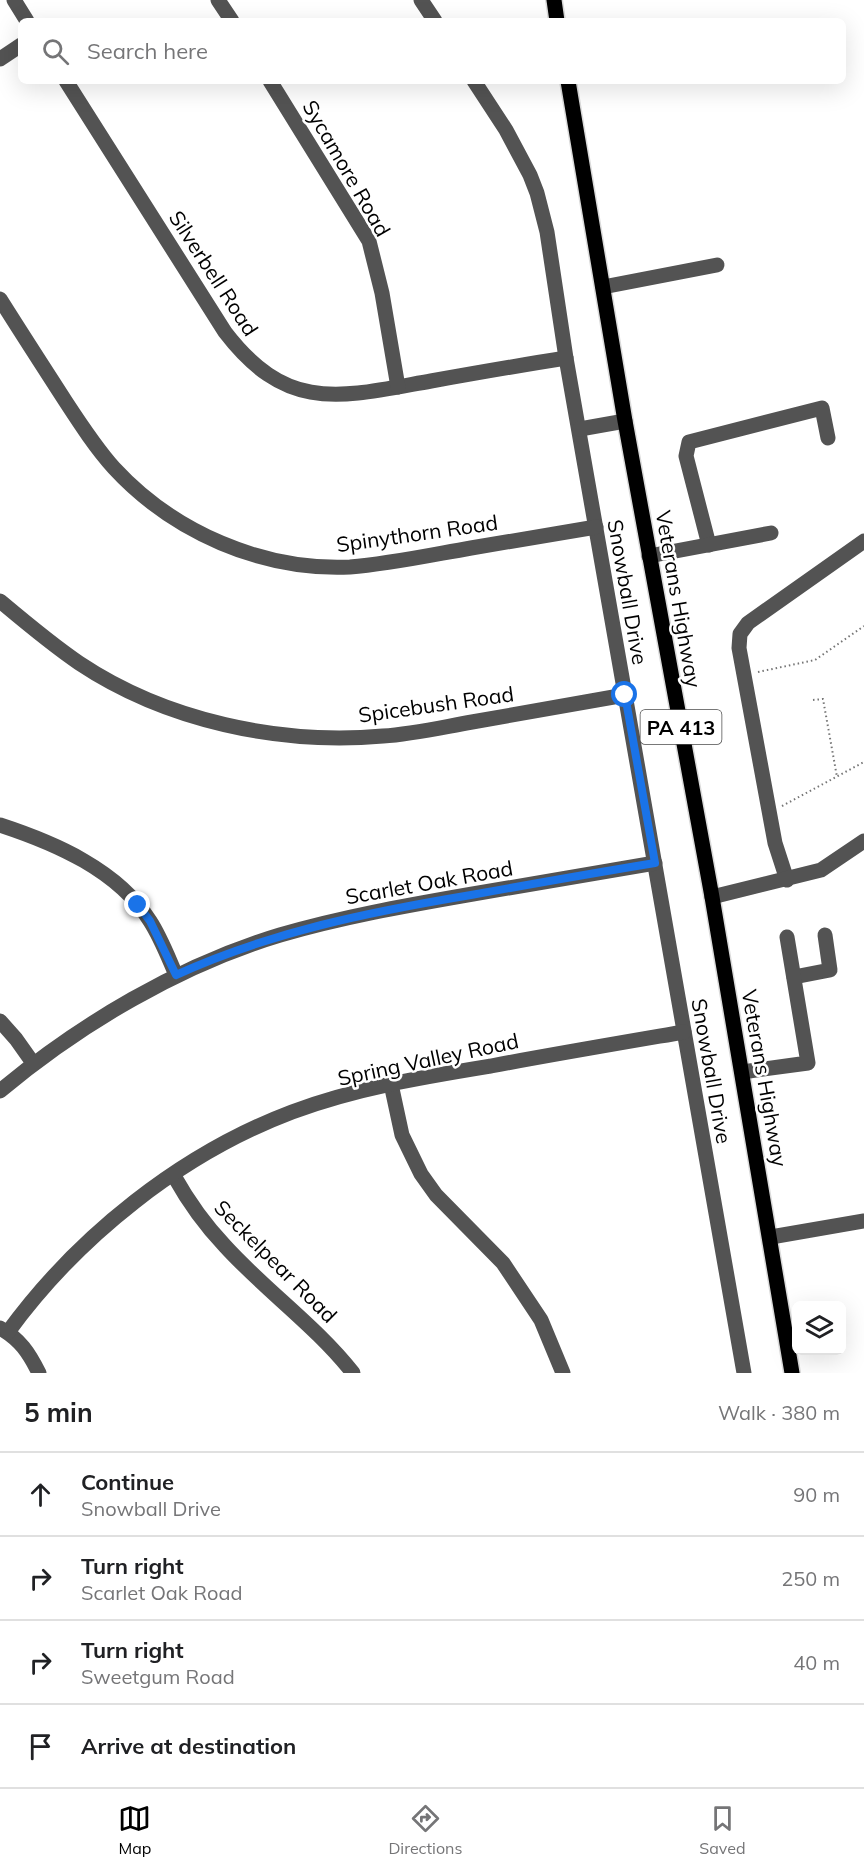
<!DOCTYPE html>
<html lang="en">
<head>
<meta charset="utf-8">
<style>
  :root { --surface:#fff; --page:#f6f6f6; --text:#202124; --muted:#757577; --line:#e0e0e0; --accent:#000 }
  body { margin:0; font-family:Mulish,sans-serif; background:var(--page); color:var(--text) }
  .controls { position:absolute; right:18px; bottom:18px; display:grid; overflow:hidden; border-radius:9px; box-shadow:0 6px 24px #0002 }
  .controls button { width:54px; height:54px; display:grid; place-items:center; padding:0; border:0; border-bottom:2px solid var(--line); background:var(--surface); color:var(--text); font:30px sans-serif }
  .stop { position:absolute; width:18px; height:18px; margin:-14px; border:4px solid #1a73e8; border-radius:50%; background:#fff }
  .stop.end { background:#1a73e8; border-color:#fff; box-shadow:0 2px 6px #0008 }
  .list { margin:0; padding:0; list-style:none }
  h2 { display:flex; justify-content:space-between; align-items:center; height:78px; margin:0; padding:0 24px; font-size:26px }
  h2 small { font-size:20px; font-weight:400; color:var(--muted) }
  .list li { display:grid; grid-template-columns:39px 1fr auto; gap:18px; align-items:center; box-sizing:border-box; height:84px; padding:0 24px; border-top:2px solid var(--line) }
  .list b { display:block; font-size:22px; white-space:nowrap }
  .list p { margin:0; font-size:20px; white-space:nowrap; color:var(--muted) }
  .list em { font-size:20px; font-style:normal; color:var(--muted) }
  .icon { flex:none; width:33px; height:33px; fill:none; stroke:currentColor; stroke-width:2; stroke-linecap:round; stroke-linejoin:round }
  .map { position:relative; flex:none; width:864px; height:1373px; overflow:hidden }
  .search { position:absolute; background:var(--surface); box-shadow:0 6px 24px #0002; left:18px; right:18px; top:18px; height:66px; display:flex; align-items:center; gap:15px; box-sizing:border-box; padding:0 21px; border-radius:9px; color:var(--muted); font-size:22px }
  .sheet { height:414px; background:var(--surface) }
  nav { display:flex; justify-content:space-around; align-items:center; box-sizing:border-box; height:84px; border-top:2px solid var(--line); background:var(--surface); font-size:16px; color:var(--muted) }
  nav a { display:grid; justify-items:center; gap:3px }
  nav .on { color:var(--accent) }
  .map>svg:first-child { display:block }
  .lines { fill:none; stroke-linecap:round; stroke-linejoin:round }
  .major-casing { stroke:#dbdbdb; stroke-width:18 }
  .path { stroke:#757575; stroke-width:2; stroke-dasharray:1.5 3; stroke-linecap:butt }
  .minor { stroke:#535353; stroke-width:15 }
  .major { stroke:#000; stroke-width:15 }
  .route { stroke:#1a73e8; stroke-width:8 }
  .labels { text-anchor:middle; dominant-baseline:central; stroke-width:5; stroke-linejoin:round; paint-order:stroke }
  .shield { fill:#fff; stroke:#4c4c4c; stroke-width:1.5 }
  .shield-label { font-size:20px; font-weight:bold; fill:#000 }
  .street-label { font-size:21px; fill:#000; stroke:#fff }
</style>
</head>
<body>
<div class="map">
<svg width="864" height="1373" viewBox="0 0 864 1373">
  <rect width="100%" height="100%" fill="#fff"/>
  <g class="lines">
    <defs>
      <g id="major">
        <path d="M554,0L557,21"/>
        <path d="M568,81L625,421L712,897L792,1373"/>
      </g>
    </defs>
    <use href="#major" class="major-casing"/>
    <g class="path">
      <path d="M758,672L815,660L864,626"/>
      <path d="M813,700L823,699L837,777"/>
      <path d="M782,806L864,762"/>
    </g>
    <g class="minor">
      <path d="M14,0L27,21"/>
      <path d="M218,0L232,21"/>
      <path d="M421,0L435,21"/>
      <path d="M0,59L21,45"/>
      <path d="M66,81L225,332C288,414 341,397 431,381C476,373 521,365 566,358"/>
      <path d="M270,81L369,241L382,293L398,387"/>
      <path d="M474,81L506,130L530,175L537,193L547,232L566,358L744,1373"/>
      <path d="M603,287L717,265"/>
      <path d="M0,299C22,334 44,368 66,402C81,425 96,448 114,468C173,532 262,571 350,567C390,564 431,555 471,548C512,541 554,534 596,527"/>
      <path d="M580,429L625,421"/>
      <path d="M709,545L686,456L689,442L822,408L828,438"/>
      <path d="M649,556L771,533"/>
      <path d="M0,601C25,622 51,644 79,663C166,721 279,745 383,736C413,734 443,727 472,722C523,713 574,704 625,695"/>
      <path d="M0,825C55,843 118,870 150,921C161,938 168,957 176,975"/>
      <path d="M787,880L775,843L739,648L740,634L748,623L864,541"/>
      <path d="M712,897L821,870L864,841"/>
      <path d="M794,977L830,970L825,935"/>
      <path d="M0,1021L16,1039L33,1063"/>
      <path d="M742,1072L808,1063L787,937"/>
      <path d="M391,1084L402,1135L421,1174L436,1195L503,1263L541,1320L563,1373"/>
      <path d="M0,1091C80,1024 180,965 280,935C342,917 404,906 467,895C530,884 593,874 655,863"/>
      <path d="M174,1176C188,1201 205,1225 225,1246C266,1291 316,1326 353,1373"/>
      <path d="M771,1237L864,1221"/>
      <path d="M0,1328C20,1339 29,1353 39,1373"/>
      <path d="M8,1332C78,1236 181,1154 292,1112C356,1088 424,1077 491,1066C555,1054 620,1043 684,1032"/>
    </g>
    <use href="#major" class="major"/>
  </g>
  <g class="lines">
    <path class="route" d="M138,905L150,921L176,975C270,932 369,912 471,895C532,884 594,873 655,863L625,695"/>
  </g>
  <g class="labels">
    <rect class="shield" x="640.5" y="710" width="81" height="34" rx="4.5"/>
    <g class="shield-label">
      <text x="681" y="727">PA 413</text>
    </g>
    <g class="street-label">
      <text transform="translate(347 168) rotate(60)">Sycamore Road</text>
      <text transform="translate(214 273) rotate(57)">Silverbell Road</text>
      <text transform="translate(417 533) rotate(-8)">Spinythorn Road</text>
      <text transform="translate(628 592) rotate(80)">Snowball Drive</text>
      <text transform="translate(679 599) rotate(80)">Veterans Highway</text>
      <text transform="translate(436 704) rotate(-8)">Spicebush Road</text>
      <text transform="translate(429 882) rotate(-10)">Scarlet Oak Road</text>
      <text transform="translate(428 1059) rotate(-12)">Spring Valley Road</text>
      <text transform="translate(712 1071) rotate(80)">Snowball Drive</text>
      <text transform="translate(765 1078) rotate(80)">Veterans Highway</text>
      <text transform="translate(276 1261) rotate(45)">Seckelpear Road</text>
    </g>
  </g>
</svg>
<div class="controls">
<button><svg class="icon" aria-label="layers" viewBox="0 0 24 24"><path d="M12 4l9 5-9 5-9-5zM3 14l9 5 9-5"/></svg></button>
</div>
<div class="stop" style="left:625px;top:695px"></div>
<div class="stop end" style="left:138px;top:905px"></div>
<div class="search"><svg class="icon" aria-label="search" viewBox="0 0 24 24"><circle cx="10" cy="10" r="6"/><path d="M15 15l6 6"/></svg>Search here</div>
</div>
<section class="sheet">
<h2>5 min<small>Walk · 380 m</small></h2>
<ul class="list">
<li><svg class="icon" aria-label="ahead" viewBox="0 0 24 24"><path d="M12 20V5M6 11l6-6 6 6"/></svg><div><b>Continue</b><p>Snowball Drive</p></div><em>90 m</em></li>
<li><svg class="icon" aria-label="right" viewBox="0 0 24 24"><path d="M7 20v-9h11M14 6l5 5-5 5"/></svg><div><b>Turn right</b><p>Scarlet Oak Road</p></div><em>250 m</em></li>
<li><svg class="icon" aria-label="right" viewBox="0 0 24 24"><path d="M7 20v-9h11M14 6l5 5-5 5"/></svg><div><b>Turn right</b><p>Sweetgum Road</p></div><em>40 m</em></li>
<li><svg class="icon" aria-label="arrive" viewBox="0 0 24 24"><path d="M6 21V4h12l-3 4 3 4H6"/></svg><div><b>Arrive at destination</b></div></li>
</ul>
</section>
<nav>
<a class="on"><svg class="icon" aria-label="map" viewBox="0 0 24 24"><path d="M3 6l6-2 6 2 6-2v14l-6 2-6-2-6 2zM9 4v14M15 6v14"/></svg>Map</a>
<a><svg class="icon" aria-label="directions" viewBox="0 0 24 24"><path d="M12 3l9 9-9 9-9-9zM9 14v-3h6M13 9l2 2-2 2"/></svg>Directions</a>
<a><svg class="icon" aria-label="saved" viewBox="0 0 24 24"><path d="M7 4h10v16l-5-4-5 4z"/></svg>Saved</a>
</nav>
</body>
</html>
